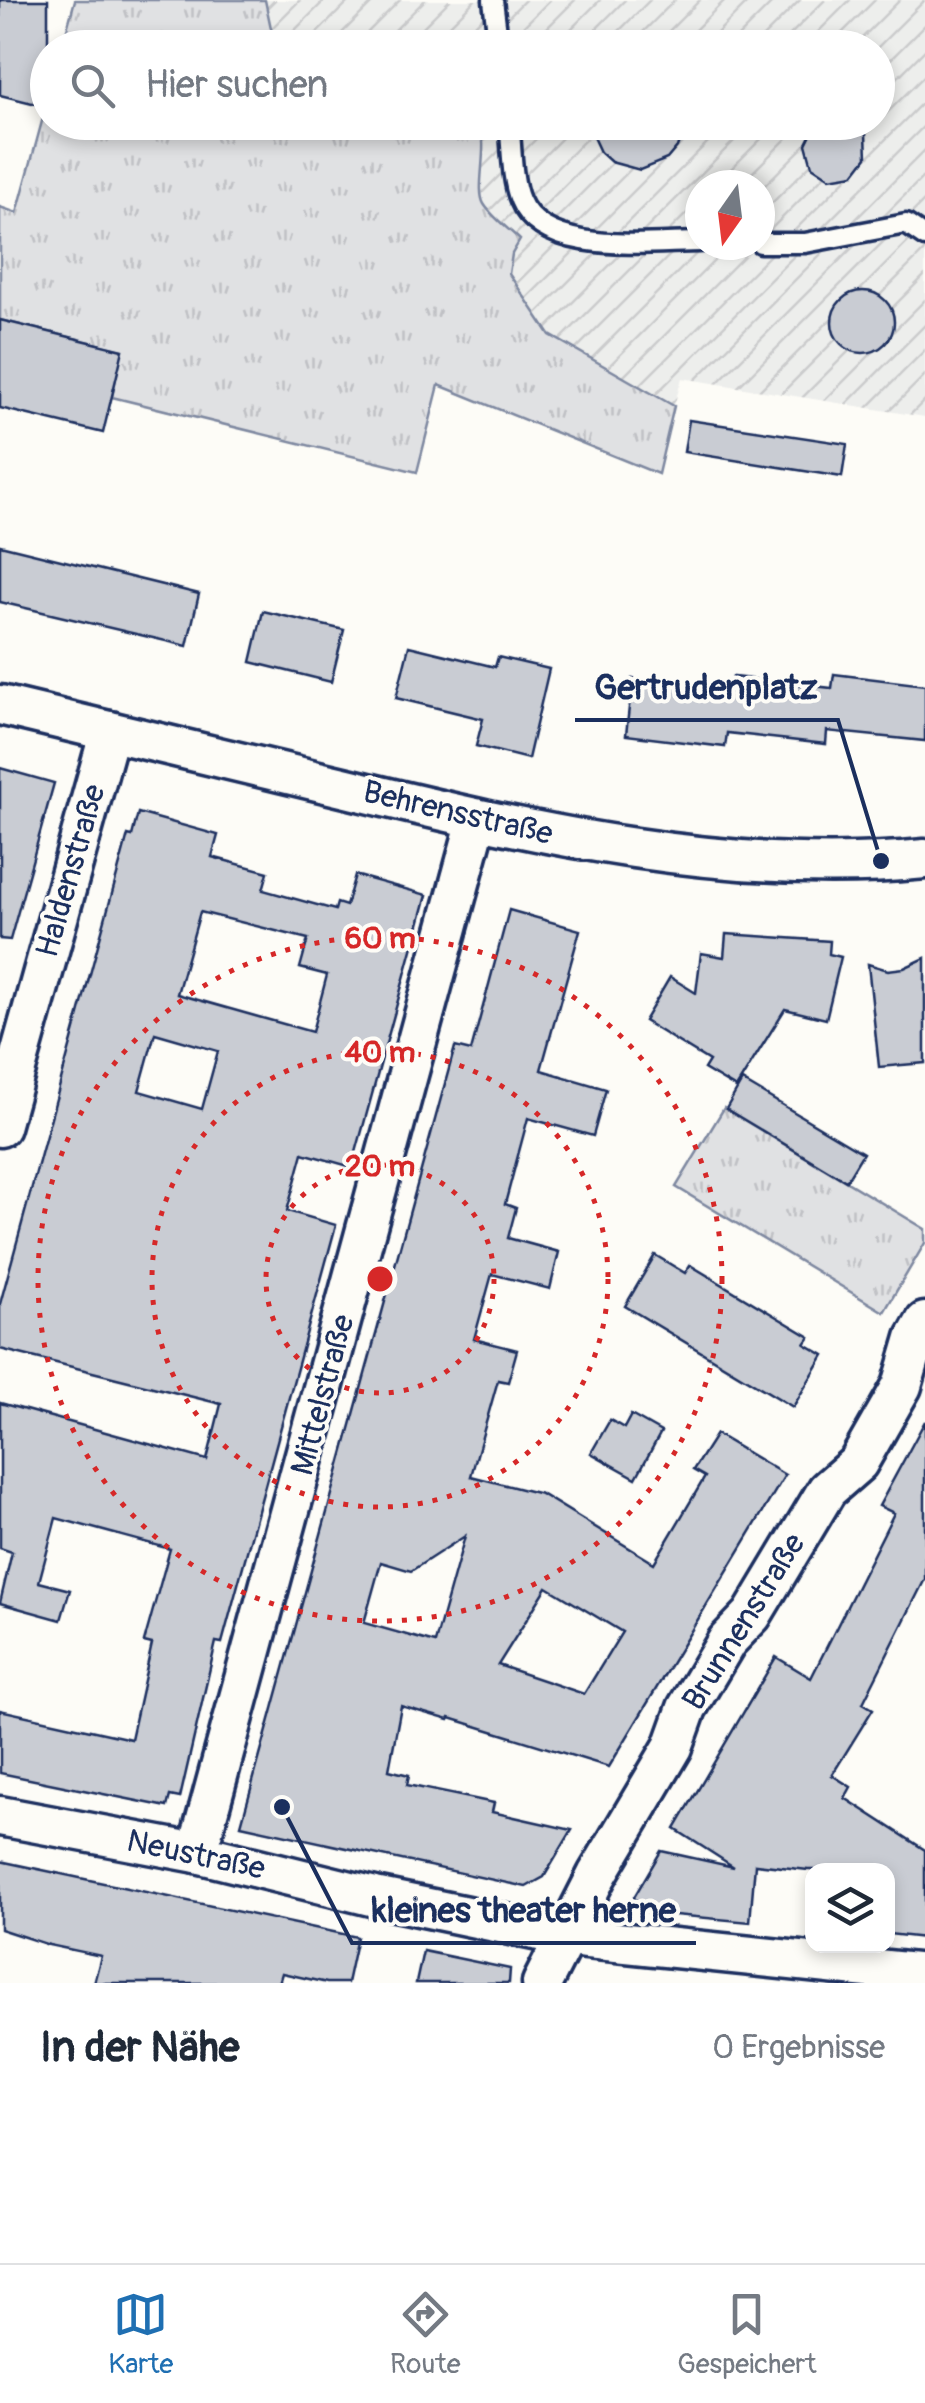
<!DOCTYPE html>
<html lang="de">
<head>
<meta charset="utf-8">
<style>
  :root { --surface:#fff; --page:#f6f6f7; --text:#1f2937; --muted:#747a83; --line:#e0e1e3; --accent:#1f6fb2 }
  body { margin:0; font-family:Pangolin,sans-serif; background:var(--page); color:var(--text) }
  .controls { position:absolute; right:30px; bottom:30px; display:grid; overflow:hidden; border-radius:20px; box-shadow:0 5px 15px #0003 }
  .controls button { width:90px; height:90px; display:grid; place-items:center; padding:0; border:0; border-bottom:2px solid var(--line); background:var(--surface); color:var(--text); font:50px sans-serif }
  .compass { position:absolute; left:685px; top:170px; width:90px; height:90px; border-radius:50%; background:var(--surface); box-shadow:0 5px 15px #0003; rotate:194deg }
  .list { margin:0; padding:0; list-style:none }
  h2 { display:flex; justify-content:space-between; align-items:center; height:130px; margin:0; padding:0 40px; font-size:42px }
  h2 small { font-size:32px; font-weight:400; color:var(--muted) }
  .icon { flex:none; width:55px; height:55px; fill:none; stroke:currentColor; stroke-width:2; stroke-linecap:round; stroke-linejoin:round }
  .map { position:relative; flex:none; width:925px; height:1983px; overflow:hidden }
  .search { position:absolute; background:var(--surface); box-shadow:0 5px 15px #0003; left:30px; right:30px; top:30px; height:110px; display:flex; align-items:center; gap:25px; box-sizing:border-box; padding:0 35px; border-radius:55px; color:var(--muted); font-size:38px }
  .sheet { height:280px; background:var(--surface) }
  nav { display:flex; justify-content:space-around; align-items:center; box-sizing:border-box; height:140px; border-top:2px solid var(--line); background:var(--surface); font-size:28px; color:var(--muted) }
  nav a { display:grid; justify-items:center; gap:5px }
  nav .on { color:var(--accent) }
  .map>svg:first-child { display:block }
  .industrial { fill:url(#industrial-furrows); fill-rule:evenodd }
  .grass { fill:url(#grass-tufts); stroke:#7e88a0; stroke-width:2.5 }
  .building { fill:#c9ccd3; stroke:#1b2f5e; stroke-width:2.5; fill-rule:evenodd }
  .lines { fill:none; stroke-linecap:round; stroke-linejoin:round }
  .service-casing { stroke:#1b2f5e; stroke-width:25 }
  .minor-casing { stroke:#1b2f5e; stroke-width:45 }
  .service { stroke:#fdfcf7; stroke-width:18 }
  .minor { stroke:#fdfcf7; stroke-width:38 }
  .ring { fill:none; stroke:#d62828; stroke-width:5; stroke-dasharray:5 10 }
  .labels { text-anchor:middle; dominant-baseline:central; stroke-width:8; stroke-linejoin:round; paint-order:stroke }
  .street-label { font-size:32px; fill:#1b2f5e; stroke:#fdfcf7 }
  .centre { fill:#d62828; stroke:#fdfcf7; stroke-width:5 }
  .ring-label { font-size:30px; text-anchor:middle; font-weight:bold; fill:#d62828; stroke:#fdfcf7; stroke-width:8; stroke-linejoin:round; paint-order:stroke }
  .leader { fill:none; stroke:#1b2f5e; stroke-width:4 }
  .callout-dot { fill:#1b2f5e; stroke:#fdfcf7; stroke-width:4 }
  .callout-label { font-size:35px; text-anchor:middle; font-weight:bold; fill:#1b2f5e; stroke:#fdfcf7; stroke-width:8; stroke-linejoin:round; paint-order:stroke }
</style>
</head>
<body>
<div class="map">
<svg width="925" height="1983" viewBox="0 0 925 1983">
  <defs>
    <pattern id="industrial-furrows" width="10" height="10" patternUnits="userSpaceOnUse" patternTransform="scale(2.5)"><rect width="10" height="10" fill="#edeeec"/><path d="M-1 1l2-2M0 10L10 0M9 11l2-2" fill="none" stroke="#cbcccd"/></pattern>
    <pattern id="grass-tufts" width="24" height="20" patternUnits="userSpaceOnUse" patternTransform="scale(2.5)"><rect width="24" height="20" fill="#e0e1e3"/><path d="M3 7l-1-3M5 7V3M7 7l1-3M15 17l-1-3M17 17v-4M19 17l1-3" fill="none" stroke="#c0c1c5"/></pattern>
  </defs>
  <rect width="100%" height="100%" fill="#fdfcf7"/>
  <filter id="ink" filterUnits="userSpaceOnUse"><feTurbulence type="fractalNoise" baseFrequency=".01" numOctaves="2"/><feDisplacementMap in="SourceGraphic" scale="20" xChannelSelector="R" yChannelSelector="G"/><feConvolveMatrix kernelMatrix="1 2 1 2 8 2 1 2 1" color-interpolation-filters="sRGB"/></filter>
  <g filter="url(#ink)">
    <path class="industrial" d="M265,0H925V417L682,378L674,406L550,335L508,274L512,254L519,240L484,204L481,191L485,137L480,123L878,122V48L275,47ZM700,185H760V245H700Z"/>
    <g class="grass">
      <path d="M75,0H265L275,47H62Z"/>
      <path d="M47,103L48,122L480,123C489,148 475,189 484,204C492,217 509,229 520,240L512,254L509,274L550,335L674,406L658,474L439,385L417,472L112,397L122,350L0,320V207L17,213Z"/>
      <path d="M724,1108L925,1229V1243L884,1312L676,1187Z"/>
    </g>
    <g class="building">
      <path d="M0,0H48V107L0,95Z"/>
      <path d="M586,122H686L677,147L667,159L640,170L611,162L600,152Z"/>
      <path d="M817,122H857L866,134L867,157L854,174L830,178L812,166L806,144Z"/>
      <circle cx="863" cy="322" r="31"/>
      <path d="M0,320L123,350L103,433L0,408Z"/>
      <path d="M689,420L847,444L842,477L684,452Z"/>
      <path d="M0,545L199,594L187,646L0,602Z"/>
      <path d="M263,611L344,630L331,682L251,662Z"/>
      <path d="M409,646L495,667L498,657L549,669L528,759L476,746L483,719L396,698Z"/>
      <path d="M834,674L925,685V741L827,731L826,744L727,733L725,747L626,735L632,679L731,691L733,677L832,688Z"/>
      <path d="M0,768L54,783L10,940L0,939Z"/>
      <path d="M138,813L218,835L212,857L268,872L263,890L335,910L337,903L346,906L355,875L427,895L352,1167L303,1153L287,1211L336,1225L222,1643L216,1642L180,1798L170,1796L167,1807L0,1773V1710L131,1739L152,1644L144,1642L170,1549L56,1518L39,1582L70,1590L61,1620L0,1603L12,1552L0,1548V1403L207,1460L221,1404L0,1349V1304L128,835L132,836ZM200,912L308,939L300,968L327,975L312,1032L177,994ZM155,1033L218,1051L202,1109L139,1091Z"/>
      <path d="M509,910L580,930L541,1070L606,1089L593,1136L528,1118L505,1204L516,1208L508,1238L559,1252L550,1289L492,1274L474,1339L517,1350L508,1382L498,1380L471,1476L541,1494L654,1563L705,1477L693,1470L716,1434L785,1475L609,1767L450,1718L449,1720L401,1706L389,1770L409,1775L407,1785L494,1803L492,1812L572,1830L544,1877L526,1887L241,1825L455,1047L471,1051ZM465,1536L435,1643L364,1623L381,1562L411,1571ZM547,1587L622,1632L584,1694L498,1665Z"/>
      <path d="M726,934L830,941L829,954L841,957L826,1019L785,1009L736,1088L704,1069L709,1061L644,1021L670,977L696,993L701,953L724,957Z"/>
      <path d="M925,958V1063L879,1067L868,964L888,970L904,968Z"/>
      <path d="M742,1081L863,1153L846,1181L726,1109Z"/>
      <path d="M655,1255L685,1273L690,1265L810,1337L805,1344L824,1355L793,1407L625,1306Z"/>
      <path d="M631,1415L661,1432L636,1478L591,1453L610,1420L624,1428Z"/>
      <path d="M925,1421V1579L863,1703L873,1709L832,1775L851,1787L845,1798L925,1850V1938L888,1934V1870H808L755,1864L750,1922L642,1912L634,1897L661,1851L734,1867L675,1829L776,1657L811,1678L894,1513L879,1506Z"/>
      <path d="M0,1861L357,1937L347,1983H327L282,1973L279,1983H94L101,1956L49,1945L0,1929Z"/>
      <path d="M423,1951L510,1969L509,1983H416Z"/>
    </g>
    <g class="lines">
      <defs>
        <g id="service">
          <path d="M493,0L499,48"/>
          <path d="M509,122C512,146 511,178 520,200C543,257 650,242 700,242"/>
          <path d="M760,243H805L906,224L925,237"/>
        </g>
        <g id="minor">
          <path d="M0,705C116,733 231,760 347,788C536,834 730,878 925,859"/>
          <path d="M0,1127L110,731"/>
          <path d="M0,1816L197,1853L375,1897L568,1937L925,1974"/>
          <path d="M197,1853L477,820"/>
          <path d="M542,1983L597,1875L673,1747L687,1708L727,1641L752,1615L827,1490L858,1463L902,1386L916,1338L925,1322"/>
        </g>
      </defs>
      <use href="#service" class="service-casing"/>
      <use href="#minor" class="minor-casing"/>
      <use href="#service" class="service"/>
      <use href="#minor" class="minor"/>
    </g>
  </g>
  <g class="ring">
    <circle cx="380" cy="1279" r="114"/>
    <circle cx="380" cy="1279" r="228"/>
    <circle cx="380" cy="1279" r="342"/>
  </g>
  <g class="labels">
    <g class="street-label">
      <text transform="translate(458 813) rotate(13)">Behrensstraße</text>
      <text transform="translate(71 871) rotate(-74)">Haldenstraße</text>
      <text transform="translate(323 1395) rotate(-75)">Mittelstraße</text>
      <text transform="translate(744 1622) rotate(-58)">Brunnenstraße</text>
      <text transform="translate(196 1855) rotate(12)">Neustraße</text>
    </g>
  </g>
  <circle cx="380" cy="1279" r="15" class="centre"/>
  <g class="ring-label">
    <text x="380" y="948">60 m</text>
    <text x="380" y="1062">40 m</text>
    <text x="380" y="1176">20 m</text>
  </g>
  <path class="leader" d="M881 861L838 720H575M282 1807L352 1943H696"/>
  <g class="callout-dot">
    <circle cx="881" cy="861" r="10"/>
    <circle cx="282" cy="1807" r="10"/>
  </g>
  <g class="callout-label">
    <text x="706" y="699">Gertrudenplatz</text>
    <text x="524" y="1922">kleines theater herne</text>
  </g>
</svg>
<div class="controls">
<button><svg class="icon" aria-label="layers" viewBox="0 0 24 24"><path d="M12 4l9 5-9 5-9-5zM3 14l9 5 9-5"/></svg></button>
</div>
<svg class="compass" viewBox="-18 -18 36 36"><path d="M0-13l5 13h-10z" fill="#e53935"/><path d="M0 13l5-13h-10z" fill="#747a83"/></svg>
<div class="search"><svg class="icon" aria-label="search" viewBox="0 0 24 24"><circle cx="10" cy="10" r="6"/><path d="M15 15l6 6"/></svg>Hier suchen</div>
</div>
<section class="sheet">
<h2>In der Nähe<small>0 Ergebnisse</small></h2>
<ul class="list">
</ul>
</section>
<nav>
<a class="on"><svg class="icon" aria-label="map" viewBox="0 0 24 24"><path d="M3 6l6-2 6 2 6-2v14l-6 2-6-2-6 2zM9 4v14M15 6v14"/></svg>Karte</a>
<a><svg class="icon" aria-label="directions" viewBox="0 0 24 24"><path d="M12 3l9 9-9 9-9-9zM9 14v-3h6M13 9l2 2-2 2"/></svg>Route</a>
<a><svg class="icon" aria-label="saved" viewBox="0 0 24 24"><path d="M7 4h10v16l-5-4-5 4z"/></svg>Gespeichert</a>
</nav>
</body>
</html>
